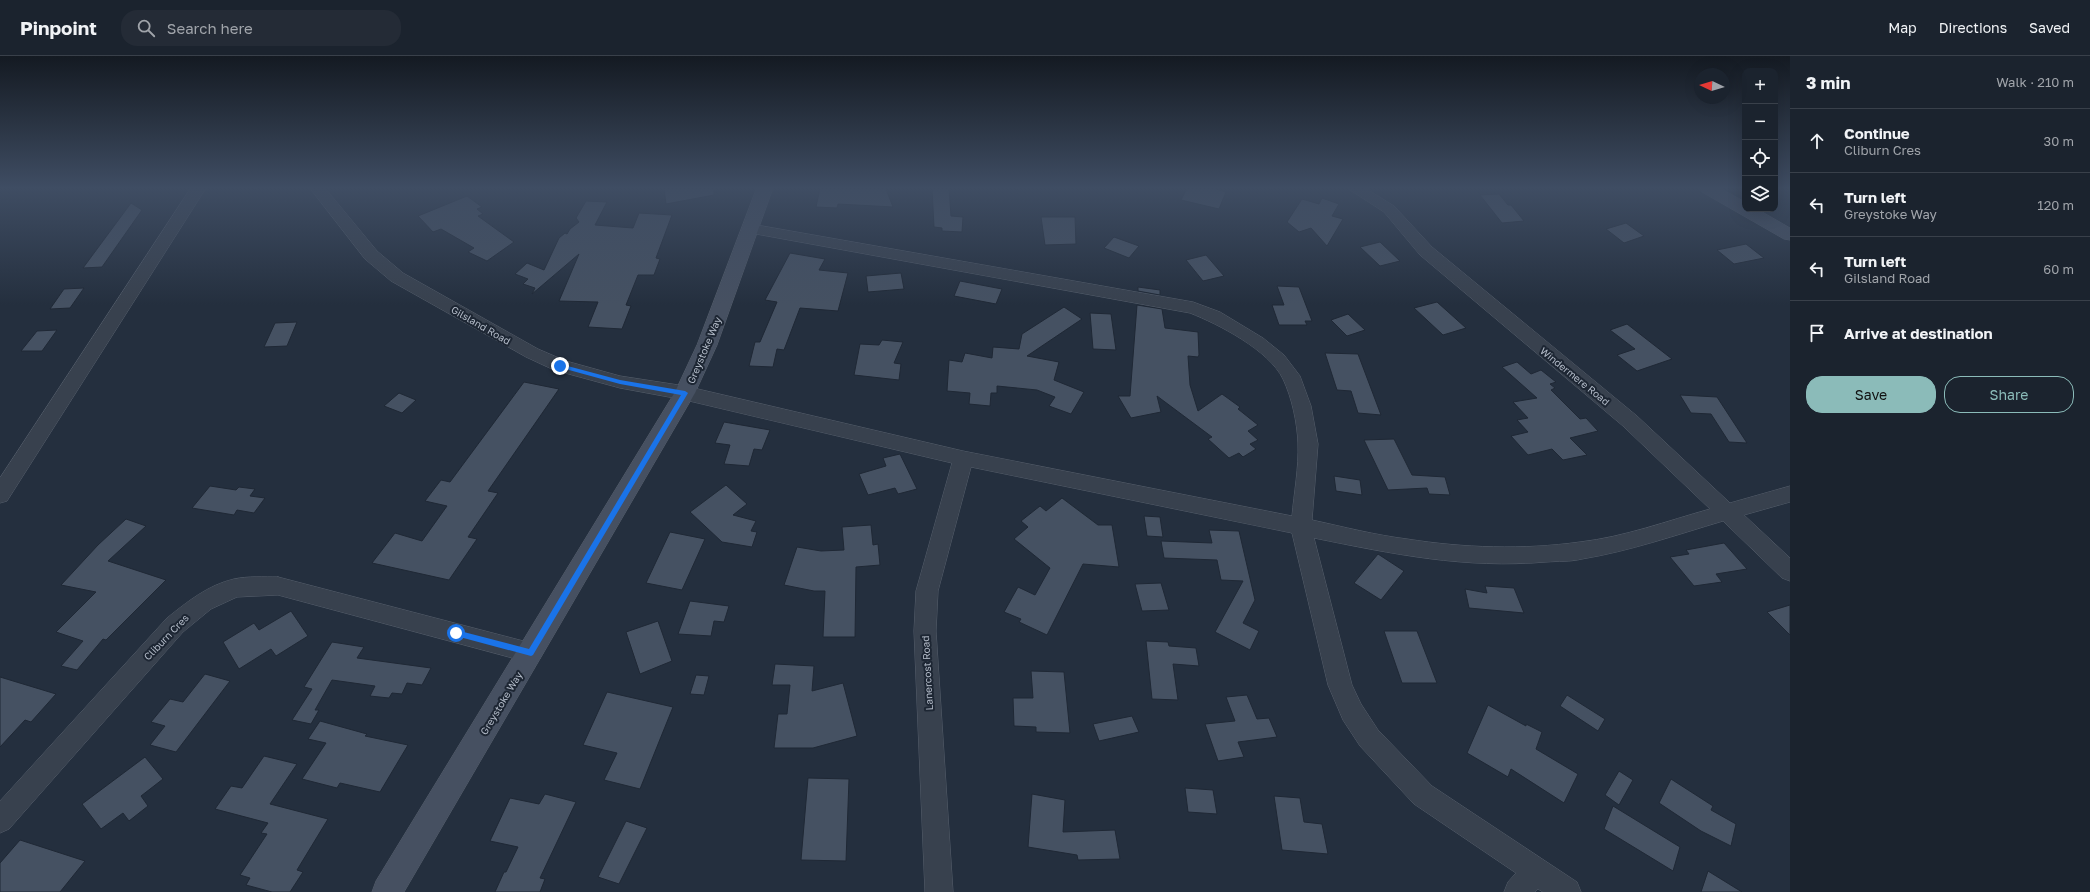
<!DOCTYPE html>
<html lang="en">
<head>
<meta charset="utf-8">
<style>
  :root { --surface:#1b232e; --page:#242b36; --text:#f1f3f6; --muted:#a0a4aa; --line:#39404a; --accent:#8bbbb9 }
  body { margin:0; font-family:"Golos Text",sans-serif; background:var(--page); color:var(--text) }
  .controls { position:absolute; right:12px; top:12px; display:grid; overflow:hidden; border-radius:8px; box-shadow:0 4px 16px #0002 }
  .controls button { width:36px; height:36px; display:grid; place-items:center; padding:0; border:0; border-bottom:1px solid var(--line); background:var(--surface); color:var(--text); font:20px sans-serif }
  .compass { position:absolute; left:1694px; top:12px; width:36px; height:36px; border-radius:50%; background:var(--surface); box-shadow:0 4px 16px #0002; rotate:274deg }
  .stop { position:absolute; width:12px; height:12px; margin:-9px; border:3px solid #1a73e8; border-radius:50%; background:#fff }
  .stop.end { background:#1a73e8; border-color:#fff; box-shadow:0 1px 4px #0008 }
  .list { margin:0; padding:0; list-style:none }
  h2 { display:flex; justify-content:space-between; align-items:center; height:52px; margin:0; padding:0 16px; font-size:17px }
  h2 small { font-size:13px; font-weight:400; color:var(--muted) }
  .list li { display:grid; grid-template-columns:26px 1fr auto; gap:12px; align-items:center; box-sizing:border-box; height:64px; padding:0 16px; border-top:1px solid var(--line) }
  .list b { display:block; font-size:15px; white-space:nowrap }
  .list p { margin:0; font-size:13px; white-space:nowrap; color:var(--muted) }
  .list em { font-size:13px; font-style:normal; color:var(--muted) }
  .actions { display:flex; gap:8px; padding:12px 16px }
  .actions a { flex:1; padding:9px 0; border:1px solid var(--accent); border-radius:16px; text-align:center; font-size:14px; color:var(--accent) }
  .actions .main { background:var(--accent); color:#111 }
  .icon { flex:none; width:22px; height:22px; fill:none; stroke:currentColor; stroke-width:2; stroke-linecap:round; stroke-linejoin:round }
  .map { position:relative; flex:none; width:1790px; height:836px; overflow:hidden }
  header { display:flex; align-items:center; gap:24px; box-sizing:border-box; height:56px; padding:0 20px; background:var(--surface); border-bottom:1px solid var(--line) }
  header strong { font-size:19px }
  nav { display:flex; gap:22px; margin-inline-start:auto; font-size:14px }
  .search { width:280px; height:36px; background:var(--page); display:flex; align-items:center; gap:10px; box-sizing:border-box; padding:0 14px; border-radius:16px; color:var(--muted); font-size:15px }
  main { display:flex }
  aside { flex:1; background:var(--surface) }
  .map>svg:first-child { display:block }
  .building { fill:#455162; stroke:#1f2835 }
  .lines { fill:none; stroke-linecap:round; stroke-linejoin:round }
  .street-casing { stroke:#565f6c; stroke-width:1 }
  .secondary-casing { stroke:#565f6c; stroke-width:1 }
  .street { fill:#38414e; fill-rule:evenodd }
  .secondary { fill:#465061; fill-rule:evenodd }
  .route { fill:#1a73e8 }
  .labels { text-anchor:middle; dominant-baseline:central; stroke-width:4; stroke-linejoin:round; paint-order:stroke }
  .street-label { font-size:10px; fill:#b4bcc9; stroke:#1d2633 }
</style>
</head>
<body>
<header>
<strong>Pinpoint</strong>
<div class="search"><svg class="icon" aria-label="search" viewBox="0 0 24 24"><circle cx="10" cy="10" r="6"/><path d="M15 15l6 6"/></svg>Search here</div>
<nav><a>Map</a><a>Directions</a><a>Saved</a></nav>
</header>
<main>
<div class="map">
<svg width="1790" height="836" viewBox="0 0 1790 836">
  <rect width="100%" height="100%" fill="#242f3e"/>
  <g class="building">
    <path d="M664,132H714V139L666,148Z"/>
    <path d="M820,132L886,133L893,151L838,148L837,152L816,151Z"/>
    <path d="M932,132H949L951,160L963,161L962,176L942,175V172L934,171Z"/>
    <path d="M1187,132H1213L1226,136L1219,153L1181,144Z"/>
    <path d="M1499,138L1508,149H1511L1524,165L1502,167L1480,139Z"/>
    <path d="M467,140L482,151L477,153L483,158L478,160L514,186L487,205L468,196L474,192L441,173L433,176L418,160Z"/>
    <path d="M1322,142L1339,148L1332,160L1343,163L1327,190L1311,172L1299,176L1287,166L1302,143L1319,148Z"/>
    <path d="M586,145L607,146L595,169L633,172L639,157L672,159L656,202L660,203L654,219H638L626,249L631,250L622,273L588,271L598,246L559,245L579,198L532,238L535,232L523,228L528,223L515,218L527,207L544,214L559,182L565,177L567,178L570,173L579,166L576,162Z"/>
    <path d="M131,147L142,154L102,211L83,212Z"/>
    <path d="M1041,161H1075L1076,188L1045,189Z"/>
    <path d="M1626,167L1644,180L1624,187L1606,173Z"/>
    <path d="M1114,181L1139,190L1129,202L1104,192Z"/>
    <path d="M1380,186L1400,205L1380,210L1360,191Z"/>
    <path d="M1746,188L1764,202L1734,208L1717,194Z"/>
    <path d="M790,197L825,203L819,214L848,217L838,255L800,252L784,294L777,293L773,311L749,310L755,286H760L777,246L765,244Z"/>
    <path d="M1206,199L1224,220L1203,225L1186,204Z"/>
    <path d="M901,217L904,233L868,236L866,220Z"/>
    <path d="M960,225L1002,233L996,248L954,240Z"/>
    <path d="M1277,230L1299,231L1312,265H1305L1307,269H1279L1272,249H1284Z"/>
    <path d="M1138,231L1160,234V239L1138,235Z"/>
    <path d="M84,232L70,252L50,253L64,233Z"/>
    <path d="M1437,246L1466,272L1443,279L1414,252Z"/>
    <path d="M1137,249L1162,253L1165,272L1198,276L1199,299L1198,301L1188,300L1190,329L1198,355L1222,338L1240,351L1238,353L1258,369L1248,375L1258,384L1250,388L1256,393L1243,401L1239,397L1229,402L1208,383L1212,381L1157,340L1161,356L1131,362L1118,340H1130Z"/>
    <path d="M1064,251L1082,263L1027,300L1059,306L1054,324L1084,336L1071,358L1049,350L1055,341L1037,334L997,330V337H991L990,350L969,348L970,337L947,335L949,304L962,306L965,297L992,302L993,291L1019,293L1022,278Z"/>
    <path d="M1090,257L1111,258L1116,294L1093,293Z"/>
    <path d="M1348,258L1365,274L1347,280L1331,264Z"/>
    <path d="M297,266L287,290L264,291L275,267Z"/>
    <path d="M1627,268L1672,303L1637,315L1617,299L1635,293L1610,274Z"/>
    <path d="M57,274L42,295H21L37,275Z"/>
    <path d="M882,284L903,286L894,307L901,308L899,324L854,319L860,288L879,289Z"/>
    <path d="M1325,297L1358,298L1381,359L1358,357L1351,335L1337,334Z"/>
    <path d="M1517,306L1531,318L1541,314L1556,326L1550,328L1555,332L1551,334L1580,363L1586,362L1598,375L1570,382L1587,399L1563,404L1552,393L1528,399L1511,380L1528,376L1517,364L1528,362L1513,346L1537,342L1502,311Z"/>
    <path d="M524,326L559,333L488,435L498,437L468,481L477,483L449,524L372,507L395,477L422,485L447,450L425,445L441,424L450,426Z"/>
    <path d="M399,337L416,344L402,357L384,350Z"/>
    <path d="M1680,339L1717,341L1747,387L1729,386L1711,358L1691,357Z"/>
    <path d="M724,366L770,374L762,394L754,393L749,410L724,408L730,389L715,387Z"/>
    <path d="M1394,383L1412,419L1445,421L1450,439L1429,438L1427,432L1388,434L1364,384Z"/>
    <path d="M900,398L917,433L898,438L895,432L868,439L859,418L886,410L883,402Z"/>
    <path d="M1334,420L1360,424L1362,439L1336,435Z"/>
    <path d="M726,429L747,448L733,459L756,465L751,475L757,476L752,491L722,486L690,456Z"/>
    <path d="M210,430L236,434L239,431L255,433L250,440L265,442L254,457L237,454L234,459L192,452Z"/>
    <path d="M1062,442L1098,469H1112L1119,511L1083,508L1047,579L1019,566L1021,563L1004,556L1018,531L1035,539L1050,512L1014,483L1028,471L1021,465L1040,450L1046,455Z"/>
    <path d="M1144,460L1160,461L1163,481L1147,480Z"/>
    <path d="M126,463L146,470L108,505L166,524L106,584L103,583L77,614L61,610L83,585L56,576L96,536L61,529L98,489Z"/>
    <path d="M871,469L873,489L878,488L880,509L856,511L855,581H823L825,535H814L784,529L797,491L821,495L844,494L842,471Z"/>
    <path d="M1209,474L1239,475L1255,544L1243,567L1259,575L1250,594L1215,576L1243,525L1221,524L1217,504L1164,502L1161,485L1212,487Z"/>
    <path d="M670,476L705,483L682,534L646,527Z"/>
    <path d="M1724,487L1747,513L1716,518L1722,526L1694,530L1670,501L1689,498L1686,494Z"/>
    <path d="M1378,498L1404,515L1381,544L1354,527Z"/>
    <path d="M1161,527L1169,554L1142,555L1135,528Z"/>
    <path d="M1485,530L1514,532L1524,557L1469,552L1465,533L1487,537Z"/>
    <path d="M690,545L729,550L724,566L714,565L711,580L678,578Z"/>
    <path d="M1790,549V579L1767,556Z"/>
    <path d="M291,555L308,580L276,600L271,593L239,613L223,586L254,567L259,574Z"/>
    <path d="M658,565L672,605L640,618L626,576Z"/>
    <path d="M1384,575H1417L1437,627H1402Z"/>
    <path d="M1146,585L1168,586L1169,590L1196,592L1199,610L1173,608L1178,644L1152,643Z"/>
    <path d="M332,586L364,591L357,602L431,612L422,629L407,627L402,638L392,637L389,642L370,640L375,630L332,624L315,654H319L311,668L292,664L312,633L304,631Z"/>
    <path d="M775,608L814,610L812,635L843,627L857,680L813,692H774L778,658H787L790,629H772Z"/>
    <path d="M1031,615L1064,616L1070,677L1036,676V671L1014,670L1013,642H1033Z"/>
    <path d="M205,618L230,625L176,696L150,689L165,670L151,666L170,643L183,646Z"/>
    <path d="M696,619L709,620L704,639L690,638Z"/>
    <path d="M0,621L56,638L31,666L25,664L0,691Z"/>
    <path d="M607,636L673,651L640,733L604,724L617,697L583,689Z"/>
    <path d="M1247,639L1257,663L1269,662L1277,681L1238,686L1244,701L1218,705L1205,668L1235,665L1226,641Z"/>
    <path d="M1567,639L1605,663L1598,675L1560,650Z"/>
    <path d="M1488,649L1526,670V668L1542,676L1536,693L1578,718L1564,747L1511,713L1508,721L1467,697Z"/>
    <path d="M1132,660L1139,676L1099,685L1093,668Z"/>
    <path d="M320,665L367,678L365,680L408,689L380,736L340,727L337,732L302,723L326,687L308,683Z"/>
    <path d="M264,700L297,708L270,748L328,763L297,814L303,816L290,836H272L246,829L250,822L240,819L267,778L261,777L268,767L215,753L231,730L242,732Z"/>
    <path d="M145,701L163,723L141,740L148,750L129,765L123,757L101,773L82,748Z"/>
    <path d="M1619,715L1633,724L1619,749L1605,739Z"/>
    <path d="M808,722L849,723L846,805L801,804Z"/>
    <path d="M1671,723L1713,750L1711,754L1736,768L1731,790L1701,775L1659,747Z"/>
    <path d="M1185,732L1213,734L1217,758L1188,756Z"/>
    <path d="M545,738L576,746L540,822L545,823L540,836H495L504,816H506L518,791L490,785L510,742L539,748Z"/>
    <path d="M1032,738L1065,744L1063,776L1115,774L1120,803L1078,804L1077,799L1028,791Z"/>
    <path d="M1274,740L1300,742L1304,766L1322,768L1328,798L1282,794Z"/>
    <path d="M1613,750L1680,791L1673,815L1604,773Z"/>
    <path d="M626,765L647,772L619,828L598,821Z"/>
    <path d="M20,784L85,805L60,836H0V807Z"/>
    <path d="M1708,815L1742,836H1701Z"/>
  </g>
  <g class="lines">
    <defs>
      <g id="street">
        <path d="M191,132H206L7,445L0,447V422Z"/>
        <path d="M310,132H325L377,195L403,217L538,293L566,305L620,320L685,330L963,395L1292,460C1294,437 1299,411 1298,387C1297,366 1292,342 1283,323C1269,294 1218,268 1190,257L745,176L743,173L745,170L751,168L1193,246L1220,256L1263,282L1284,299L1300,320L1311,350L1318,388L1312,464C1344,471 1375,479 1407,483C1464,492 1523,494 1580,486C1624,481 1667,465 1710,453L1623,370L1420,199L1384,156L1347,132H1365L1394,150L1432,191L1637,360L1730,447L1790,430V446L1744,459L1790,502V525L1782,522L1723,465C1676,479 1630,495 1582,503C1570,506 1558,505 1546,506C1465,513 1393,498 1314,482L1352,629L1361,648L1378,674L1432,730L1577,826L1581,836H1543L1538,833L1535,836H1504L1508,826L1516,817L1414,748L1360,690L1343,664L1328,629L1292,477L971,411L938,535L936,575L953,836H925L914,575L916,535L952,407L685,344L620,332L554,314L526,301L391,225L365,203Z"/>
        <path d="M278,521L531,587L539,590L543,597L539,604L531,607L278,539L237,541L211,553L183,576L9,773L0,777V745L167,562C187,546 208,529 234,523C248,520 264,521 278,521Z"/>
      </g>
      <g id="secondary">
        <path d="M757,132H773L717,289L695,337L404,836H372L376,825L675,336L697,289Z"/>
        <path d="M1700,132H1720L1745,146V153H1757L1790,172V184L1784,183L1702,136Z"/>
      </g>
    </defs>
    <use href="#street" class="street-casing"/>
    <use href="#secondary" class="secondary-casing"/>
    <use href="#street" class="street"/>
    <use href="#secondary" class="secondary"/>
  </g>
  <linearGradient id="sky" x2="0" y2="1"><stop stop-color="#141a22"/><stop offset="0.53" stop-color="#3f4d63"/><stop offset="1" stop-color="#3f4d63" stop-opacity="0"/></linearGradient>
  <rect width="1790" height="249" fill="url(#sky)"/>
  <path class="route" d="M560,308L620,324L685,335L688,337L533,599L531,600L456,580L452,577L456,574L529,593L681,339L620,328L558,311V309Z"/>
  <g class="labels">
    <g class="street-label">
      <text transform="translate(481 269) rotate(30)">Gilsland Road</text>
      <text transform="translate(704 294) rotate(-67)">Greystoke Way</text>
      <text transform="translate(1575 320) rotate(39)">Windermere Road</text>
      <text transform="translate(166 581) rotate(-46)">Cliburn Cres</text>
      <text transform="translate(927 617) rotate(-93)">Lanercost Road</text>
      <text transform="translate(501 647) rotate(-59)">Greystoke Way</text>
    </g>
  </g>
</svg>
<div class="controls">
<button>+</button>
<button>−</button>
<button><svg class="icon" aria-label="locate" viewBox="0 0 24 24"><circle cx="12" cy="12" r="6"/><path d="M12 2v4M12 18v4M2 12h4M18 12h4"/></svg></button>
<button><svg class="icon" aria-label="layers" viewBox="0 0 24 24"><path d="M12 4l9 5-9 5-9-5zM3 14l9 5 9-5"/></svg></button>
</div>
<svg class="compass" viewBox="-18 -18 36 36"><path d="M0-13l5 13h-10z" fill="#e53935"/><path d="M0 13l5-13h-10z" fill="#a0a4aa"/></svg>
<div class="stop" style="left:456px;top:577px"></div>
<div class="stop end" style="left:560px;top:310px"></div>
</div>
<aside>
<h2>3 min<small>Walk · 210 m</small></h2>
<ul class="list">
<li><svg class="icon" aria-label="ahead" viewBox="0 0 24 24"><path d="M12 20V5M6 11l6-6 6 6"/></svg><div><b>Continue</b><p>Cliburn Cres</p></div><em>30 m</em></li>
<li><svg class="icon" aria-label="left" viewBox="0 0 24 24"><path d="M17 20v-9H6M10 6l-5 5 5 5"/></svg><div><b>Turn left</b><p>Greystoke Way</p></div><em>120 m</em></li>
<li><svg class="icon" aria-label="left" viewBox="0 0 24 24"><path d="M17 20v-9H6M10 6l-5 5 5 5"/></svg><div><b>Turn left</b><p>Gilsland Road</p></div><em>60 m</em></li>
<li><svg class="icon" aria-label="arrive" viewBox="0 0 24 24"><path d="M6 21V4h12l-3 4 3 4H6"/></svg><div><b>Arrive at destination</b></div></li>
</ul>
<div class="actions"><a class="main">Save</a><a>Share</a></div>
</aside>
</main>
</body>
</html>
